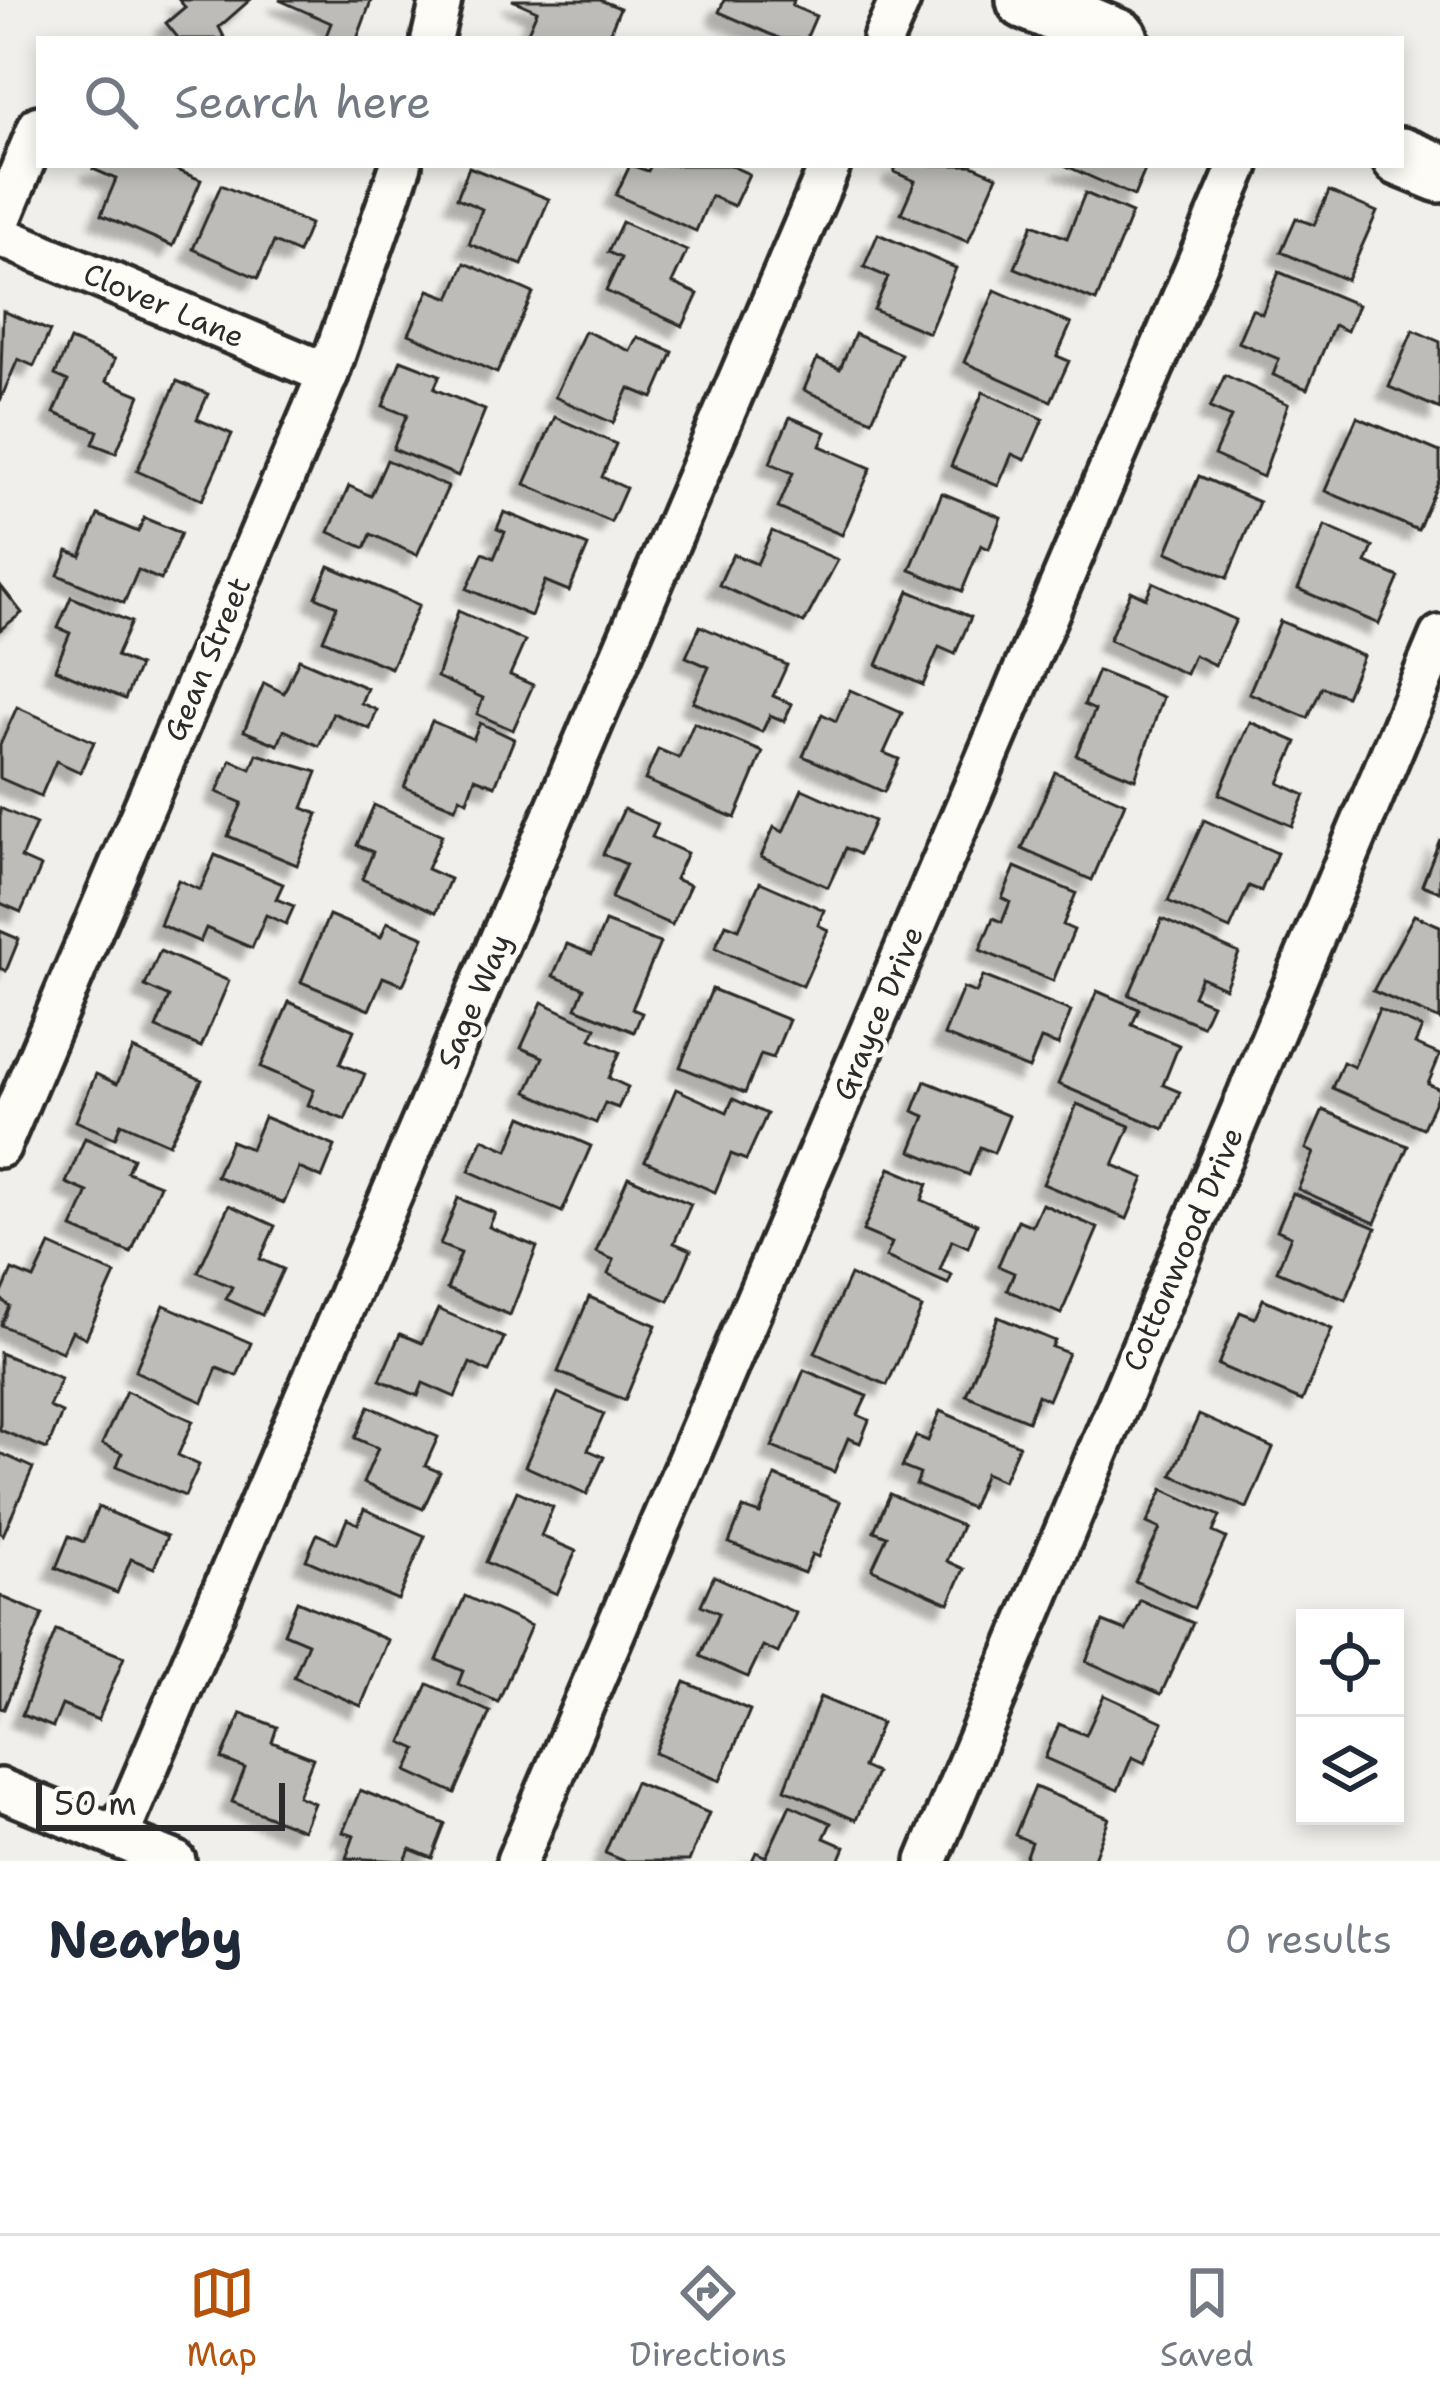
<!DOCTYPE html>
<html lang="en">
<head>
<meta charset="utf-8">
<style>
  :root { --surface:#fff; --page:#f2f2f3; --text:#1f2937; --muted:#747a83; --line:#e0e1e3; --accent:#b45309 }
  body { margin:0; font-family:"Shantell Sans",sans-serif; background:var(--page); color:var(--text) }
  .controls { position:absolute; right:36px; bottom:36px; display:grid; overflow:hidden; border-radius:0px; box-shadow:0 6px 18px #0003 }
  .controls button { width:108px; height:108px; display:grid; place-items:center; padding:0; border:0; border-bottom:3px solid var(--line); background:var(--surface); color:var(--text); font:60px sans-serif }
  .scale { position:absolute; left:36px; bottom:30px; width:249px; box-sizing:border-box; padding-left:12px; border:6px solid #2b2b2b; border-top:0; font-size:33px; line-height:42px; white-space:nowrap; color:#2b2b2b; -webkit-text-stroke:9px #fdfcf7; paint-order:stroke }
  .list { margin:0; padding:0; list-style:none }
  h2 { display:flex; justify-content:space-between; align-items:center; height:156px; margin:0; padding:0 48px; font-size:51px }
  h2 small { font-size:39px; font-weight:400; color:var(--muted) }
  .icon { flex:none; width:66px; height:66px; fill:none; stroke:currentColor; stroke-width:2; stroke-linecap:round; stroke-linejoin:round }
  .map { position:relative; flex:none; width:1440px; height:1861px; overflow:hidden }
  .search { position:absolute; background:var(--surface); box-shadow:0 6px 18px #0003; left:36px; right:36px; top:36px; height:132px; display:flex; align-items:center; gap:30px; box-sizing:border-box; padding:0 42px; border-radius:0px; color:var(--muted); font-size:45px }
  .sheet { height:372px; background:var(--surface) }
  nav { display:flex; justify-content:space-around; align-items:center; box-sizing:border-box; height:168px; border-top:3px solid var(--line); background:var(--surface); font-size:33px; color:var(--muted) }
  nav a { display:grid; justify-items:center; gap:6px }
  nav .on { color:var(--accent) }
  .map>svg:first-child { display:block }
  .building { fill:#bdbcb8; stroke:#2b2b2b; stroke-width:3; filter:url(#shadow) }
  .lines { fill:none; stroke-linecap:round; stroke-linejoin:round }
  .street-casing { stroke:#2b2b2b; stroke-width:48 }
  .secondary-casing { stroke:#2b2b2b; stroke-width:66 }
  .street { stroke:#fdfcf7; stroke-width:39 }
  .secondary { stroke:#fdfcf7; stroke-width:57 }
  .labels { text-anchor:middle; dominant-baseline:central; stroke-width:9; stroke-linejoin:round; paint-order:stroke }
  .street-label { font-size:30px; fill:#2b2b2b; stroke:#fdfcf7 }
</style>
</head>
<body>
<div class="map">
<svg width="1440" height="1861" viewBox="0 0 1440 1861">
  <defs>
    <filter id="shadow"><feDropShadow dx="-11" dy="11" stdDeviation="3" flood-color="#0004"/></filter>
  </defs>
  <rect width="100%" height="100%" fill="#f0efeb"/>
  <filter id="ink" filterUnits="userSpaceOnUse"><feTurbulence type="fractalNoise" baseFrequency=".00833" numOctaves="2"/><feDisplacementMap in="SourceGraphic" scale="24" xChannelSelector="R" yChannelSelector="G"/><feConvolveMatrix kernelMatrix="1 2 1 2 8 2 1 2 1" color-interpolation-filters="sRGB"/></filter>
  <g filter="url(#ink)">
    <g class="building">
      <path d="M179,0H250L219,27L225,39H179L166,23L185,7Z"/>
      <path d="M279,0H369L371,1L357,39H335L326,36L331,23Z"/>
      <path d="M512,0H600L620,8L607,39H525L537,11Z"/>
      <path d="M724,0H794L792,6L816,16L806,39H781L719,12Z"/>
      <path d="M95,165H165L201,180L173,246L101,215L116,179L93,169Z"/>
      <path d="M630,165L648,171L651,165H729L749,174L734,206L711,196L696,231L616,195Z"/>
      <path d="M897,165H972L997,176L968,242L901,213L915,181L894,172Z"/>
      <path d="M1064,165H1147L1134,196Z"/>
      <path d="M469,167L549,199L522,265L469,244L482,209L457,198Z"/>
      <path d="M221,185L310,224L298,253L274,242L258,278L193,249Z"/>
      <path d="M1329,191L1377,212L1347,280L1281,252L1296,218L1314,225Z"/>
      <path d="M1085,193L1132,213L1096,301L1015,268L1033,224L1067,238Z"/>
      <path d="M622,222L687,251L672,283L698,294L683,326L606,291L621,258L608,252Z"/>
      <path d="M878,234L956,268L929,333L874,310L888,277L864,267Z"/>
      <path d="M465,263L533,293L497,373L409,334L429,290L450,298Z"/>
      <path d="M1279,272L1358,305L1347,331L1334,325L1307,389L1273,375L1279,359L1238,342L1252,309L1262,314Z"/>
      <path d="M995,290L1071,324L1057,356L1069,361L1051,401L964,362Z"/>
      <path d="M3,311L50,331L34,366L18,359L0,401Z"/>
      <path d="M1413,330L1440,342V409L1389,387Z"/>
      <path d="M585,331L630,351L637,337L673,352L653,398L629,388L613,423L555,397Z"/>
      <path d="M855,334L901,354L872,420L804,390L817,359L840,369Z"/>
      <path d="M70,340L115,359L106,381L140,395L116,453L93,444L98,431L54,413L68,381L55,375Z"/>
      <path d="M401,360L440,375L434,389L485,410L458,476L393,449L407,415L383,406Z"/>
      <path d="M1225,375L1288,404L1263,477L1214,455L1231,417L1210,408Z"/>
      <path d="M177,381L208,394L197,419L232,434L202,500L137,471Z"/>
      <path d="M983,392L1043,419L1025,460L1012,454L998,486L951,466Z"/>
      <path d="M555,417L616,444L602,477L626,488L611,522L525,484Z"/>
      <path d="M790,417L826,432L820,446L871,468L842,535L778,508L793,473L770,463Z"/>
      <path d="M1357,417L1440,452V478L1418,530L1325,491Z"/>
      <path d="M387,460L448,487L417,555L371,534L365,548L329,532L349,486L371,496Z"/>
      <path d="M1199,476L1259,502L1227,578L1167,552Z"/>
      <path d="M942,493L1001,517L989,549L981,545L962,591L910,570Z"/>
      <path d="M504,512L588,546L569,591L545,581L531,616L467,589L483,553L494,558L505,532L497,529Z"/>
      <path d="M98,515L138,532L144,518L181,533L161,580L138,570L124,603L58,575L68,551L81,556Z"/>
      <path d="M1325,526L1373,547L1366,563L1399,577L1379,624L1298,589Z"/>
      <path d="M772,531L838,560L804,623L719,585L733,554L757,564Z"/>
      <path d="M329,566L419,605L391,668L323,640L337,606L316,597Z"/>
      <path d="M1153,582L1236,620L1215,665L1194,655L1186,674L1109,640L1131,591L1146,598Z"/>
      <path d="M0,585L22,613L0,630Z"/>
      <path d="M909,591L971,617L955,654L939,647L923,685L877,665Z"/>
      <path d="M71,597L131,622L116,656L139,666L125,699L55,669L70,633L58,628Z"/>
      <path d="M458,611L525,641L510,675L533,685L513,730L477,714L483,698L437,677Z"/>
      <path d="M1280,621L1363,656L1346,696L1322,687L1308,718L1249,693Z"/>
      <path d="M700,626L787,665L773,696L792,704L784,721L770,715L762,732L693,702L709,667L686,657Z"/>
      <path d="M299,659L367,688L361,703L377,710L370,729L333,713L319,746L284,730L278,745L244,731L264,683L284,693Z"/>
      <path d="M1098,671L1163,697L1135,779L1076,755L1095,710L1084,705Z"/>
      <path d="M850,690L902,713L884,753L899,759L884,792L803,756L822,714L836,721Z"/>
      <path d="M17,707L94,742L80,772L56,761L41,796L0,778V745Z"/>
      <path d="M432,721L473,739L480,723L514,739L495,786L475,778L467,801L460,797L455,808L404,787Z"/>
      <path d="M1250,722L1297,742L1279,783L1305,795L1292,826L1219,794Z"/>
      <path d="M694,723L763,752L735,818L645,780L658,749L679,758Z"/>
      <path d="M257,754L317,772L303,808L318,814L297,865L228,836L242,803L217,792L231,760L251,769Z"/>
      <path d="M1055,772L1125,803L1092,880L1022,849Z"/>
      <path d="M802,789L874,821L859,854L846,848L828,887L761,857L774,827L783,832Z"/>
      <path d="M374,805L442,835L427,869L450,879L436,912L362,879L373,852L357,845Z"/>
      <path d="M0,808L36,824L21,858L41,867L21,912L0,903Z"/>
      <path d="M624,809L658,824L652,837L687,853L675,879L690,885L672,925L611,898L626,864L603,854Z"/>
      <path d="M1204,820L1277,853L1261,891L1249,886L1230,929L1168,901Z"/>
      <path d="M1440,839V892L1422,885Z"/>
      <path d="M215,855L283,884L276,899L294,906L286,924L266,915L252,948L206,928L200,942L160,925L178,880L200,890Z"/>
      <path d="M1015,867L1076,893L1063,925L1074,930L1053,981L980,950L993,918L1002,922L1010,902L1002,898Z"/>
      <path d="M760,882L824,910L818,925L828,930L803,986L715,948L726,924L739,929Z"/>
      <path d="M329,915L381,937L387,922L424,937L403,985L383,977L369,1010L301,982Z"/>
      <path d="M1414,915L1440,926V1020L1373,991Z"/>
      <path d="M1162,919L1239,953L1225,988L1201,977L1193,996L1212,1004L1202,1026L1129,995Z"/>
      <path d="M605,922L660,943L632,1009L642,1013L634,1032L576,1008L584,988L553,976L567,944L592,954Z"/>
      <path d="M0,931L19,939L6,971L0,968Z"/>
      <path d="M160,951L229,981L201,1047L156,1028L169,997L145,986Z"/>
      <path d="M983,976L1071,1011L1058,1045L1041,1039L1029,1069L944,1035L963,988L976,993Z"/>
      <path d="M712,989L789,1020L773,1058L761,1054L745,1093L680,1067Z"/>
      <path d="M1097,991L1139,1009L1132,1025L1179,1045L1163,1085L1180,1092L1164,1129L1058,1084Z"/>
      <path d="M289,1002L354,1030L340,1064L365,1074L345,1120L308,1105L314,1090L261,1067Z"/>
      <path d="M542,1002L596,1028L591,1039L620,1052L609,1078L628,1087L618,1108L605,1103L596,1123L527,1092L543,1057L521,1048Z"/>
      <path d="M1379,1009L1422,1028L1415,1044L1440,1055L1428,1084L1440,1090L1423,1128L1332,1088L1343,1062L1354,1067Z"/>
      <path d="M133,1049L202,1080L169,1144L121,1123L115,1138L76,1121L96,1074L117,1084Z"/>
      <path d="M925,1081L1009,1116L994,1153L980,1147L969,1175L911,1151L925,1116L913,1111Z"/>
      <path d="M676,1089L727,1112L733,1099L767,1114L746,1160L731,1154L715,1192L645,1161Z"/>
      <path d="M1077,1104L1130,1126L1113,1165L1144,1178L1127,1219L1043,1184Z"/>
      <path d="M1323,1110L1408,1146L1375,1223L1298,1189L1314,1153L1306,1149Z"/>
      <path d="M522,1116L591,1146L562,1212L469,1171L483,1139L508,1150Z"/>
      <path d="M264,1117L335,1146L322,1178L299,1168L284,1203L216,1176L231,1141L251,1149Z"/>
      <path d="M85,1138L133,1158L127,1172L160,1185L131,1253L72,1228L88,1192L66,1183Z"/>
      <path d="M890,1168L928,1184L922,1200L977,1224L968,1247L952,1240L940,1270L952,1275L948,1284L886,1257L892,1243L863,1231Z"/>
      <path d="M628,1177L691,1204L674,1243L691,1250L669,1301L608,1274L614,1260L596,1252Z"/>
      <path d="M1293,1193L1376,1228L1346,1300L1277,1271L1291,1236L1277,1230Z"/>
      <path d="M458,1198L495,1213L489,1227L537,1247L510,1315L447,1289L461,1253L440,1245Z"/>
      <path d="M1042,1204L1098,1228L1061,1314L1007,1290L1014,1273L998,1266L1018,1220L1032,1226Z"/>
      <path d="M229,1205L275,1226L260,1259L283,1269L262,1315L226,1299L232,1287L198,1272Z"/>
      <path d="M50,1245L115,1274L86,1338L72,1331L62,1352L1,1325L9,1306L0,1298L12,1270L34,1279Z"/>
      <path d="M850,1275L922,1308L887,1385L815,1353Z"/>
      <path d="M589,1297L656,1325L625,1400L558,1372Z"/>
      <path d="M1263,1299L1332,1329L1302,1401L1218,1365L1240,1312L1255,1318Z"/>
      <path d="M164,1305L251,1343L237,1376L217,1368L203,1402L135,1371Z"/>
      <path d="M438,1309L504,1338L489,1372L470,1363L455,1397L423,1383L418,1396L380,1380L400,1334L422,1343Z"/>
      <path d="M998,1317L1055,1341L1052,1347L1068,1353L1048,1400L1038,1395L1028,1421L966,1395Z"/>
      <path d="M0,1353L61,1378L49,1407L62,1413L47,1449L0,1430Z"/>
      <path d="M804,1370L867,1396L858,1415L869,1420L860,1443L848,1438L834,1472L772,1447Z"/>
      <path d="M126,1391L193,1421L178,1455L199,1465L185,1496L117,1466L122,1453L102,1444Z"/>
      <path d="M558,1393L604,1414L588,1450L604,1457L587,1494L525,1466Z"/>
      <path d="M369,1406L438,1437L425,1466L440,1472L423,1509L363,1483L378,1448L355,1438Z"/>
      <path d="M940,1411L1019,1445L1003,1481L985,1473L971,1508L916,1485L920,1474L902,1467L916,1436L928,1441Z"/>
      <path d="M1199,1415L1273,1448L1247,1508L1172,1475Z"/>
      <path d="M0,1453L33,1468L3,1535L0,1533Z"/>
      <path d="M775,1476L840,1502L818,1557L812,1554L804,1573L729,1543L743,1508L760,1514Z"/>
      <path d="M1163,1489L1220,1516L1213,1532L1226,1538L1194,1608L1135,1581L1160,1529L1147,1523Z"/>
      <path d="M517,1491L553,1507L541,1536L576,1551L557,1594L486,1562Z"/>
      <path d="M890,1494L962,1526L947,1561L964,1569L949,1603L872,1569L887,1536L874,1531Z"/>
      <path d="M98,1507L167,1536L154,1568L131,1559L117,1593L56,1568L69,1536L84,1542Z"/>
      <path d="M364,1509L425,1536L398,1600L306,1560L317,1534L337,1543L347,1519L358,1524Z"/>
      <path d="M714,1576L796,1613L778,1653L763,1646L748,1677L700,1656L719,1613L701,1605Z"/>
      <path d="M0,1596L43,1614L4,1709L0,1708Z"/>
      <path d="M465,1596L531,1626L498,1702L458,1684L463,1671L437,1660Z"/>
      <path d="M1140,1600L1193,1623L1161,1694L1086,1661L1103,1622L1126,1631Z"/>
      <path d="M297,1601L388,1640L361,1706L294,1677L308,1643L284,1633Z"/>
      <path d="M56,1630L124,1657L98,1720L62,1705L53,1727L22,1715Z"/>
      <path d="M685,1682L750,1710L720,1781L655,1753Z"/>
      <path d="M428,1684L490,1712L455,1793L407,1771L417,1749L402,1742Z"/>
      <path d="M1104,1695L1163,1722L1145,1763L1132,1757L1118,1790L1045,1758L1059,1724L1086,1735Z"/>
      <path d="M820,1697L881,1723L863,1767L876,1773L856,1820L785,1789Z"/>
      <path d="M241,1713L277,1727L272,1742L313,1758L298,1796L314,1803L303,1830L232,1802L245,1768L222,1759Z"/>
      <path d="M635,1782L709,1813L689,1861H624L605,1853Z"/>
      <path d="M1035,1787L1109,1818L1093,1861H1024L1031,1842L1015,1835Z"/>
      <path d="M360,1790L445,1824L432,1858L410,1849L405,1861L346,1858L354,1836L343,1832Z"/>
      <path d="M790,1805L831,1823L824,1838L845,1847L839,1861H752L756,1852L766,1857Z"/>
    </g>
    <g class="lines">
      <defs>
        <g id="street">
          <path d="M432,39L441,0"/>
          <path d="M883,39L900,0"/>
          <path d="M0,221L39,126"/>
          <path d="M0,236L328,374"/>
          <path d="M0,1147L328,374L401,165"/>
          <path d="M0,1789L175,1861"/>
          <path d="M118,1837L830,165"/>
          <path d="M517,1861L1239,165"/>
          <path d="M927,1861L1440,636"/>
        </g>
        <g id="secondary">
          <path d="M1026,0L1119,39"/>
          <path d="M1401,157L1440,173"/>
        </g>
      </defs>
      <use href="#street" class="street-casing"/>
      <use href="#secondary" class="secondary-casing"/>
      <use href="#street" class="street"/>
      <use href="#secondary" class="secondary"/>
    </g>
  </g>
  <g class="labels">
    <g class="street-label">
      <text transform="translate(164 305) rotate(23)">Clover Lane</text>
      <text transform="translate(207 659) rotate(-67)">Gean Street</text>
      <text transform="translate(474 1001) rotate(-67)">Sage Way</text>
      <text transform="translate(878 1013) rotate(-67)">Grayce Drive</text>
      <text transform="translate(1183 1249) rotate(-67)">Cottonwood Drive</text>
    </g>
  </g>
</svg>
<div class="controls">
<button><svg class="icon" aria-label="locate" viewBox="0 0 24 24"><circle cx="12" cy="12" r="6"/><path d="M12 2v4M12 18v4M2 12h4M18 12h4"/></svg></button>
<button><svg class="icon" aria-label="layers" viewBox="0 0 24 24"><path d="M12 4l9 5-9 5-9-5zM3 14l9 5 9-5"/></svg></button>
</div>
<div class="scale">50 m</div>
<div class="search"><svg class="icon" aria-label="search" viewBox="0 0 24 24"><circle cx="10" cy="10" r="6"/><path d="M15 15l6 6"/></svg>Search here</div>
</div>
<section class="sheet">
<h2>Nearby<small>0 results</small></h2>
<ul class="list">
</ul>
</section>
<nav>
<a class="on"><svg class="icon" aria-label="map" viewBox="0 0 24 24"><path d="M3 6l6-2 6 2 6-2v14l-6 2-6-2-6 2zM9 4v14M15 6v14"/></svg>Map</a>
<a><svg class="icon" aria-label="directions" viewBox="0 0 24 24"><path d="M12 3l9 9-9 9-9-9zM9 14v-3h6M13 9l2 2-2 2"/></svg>Directions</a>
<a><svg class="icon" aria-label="saved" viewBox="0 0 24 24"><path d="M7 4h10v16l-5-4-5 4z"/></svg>Saved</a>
</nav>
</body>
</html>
